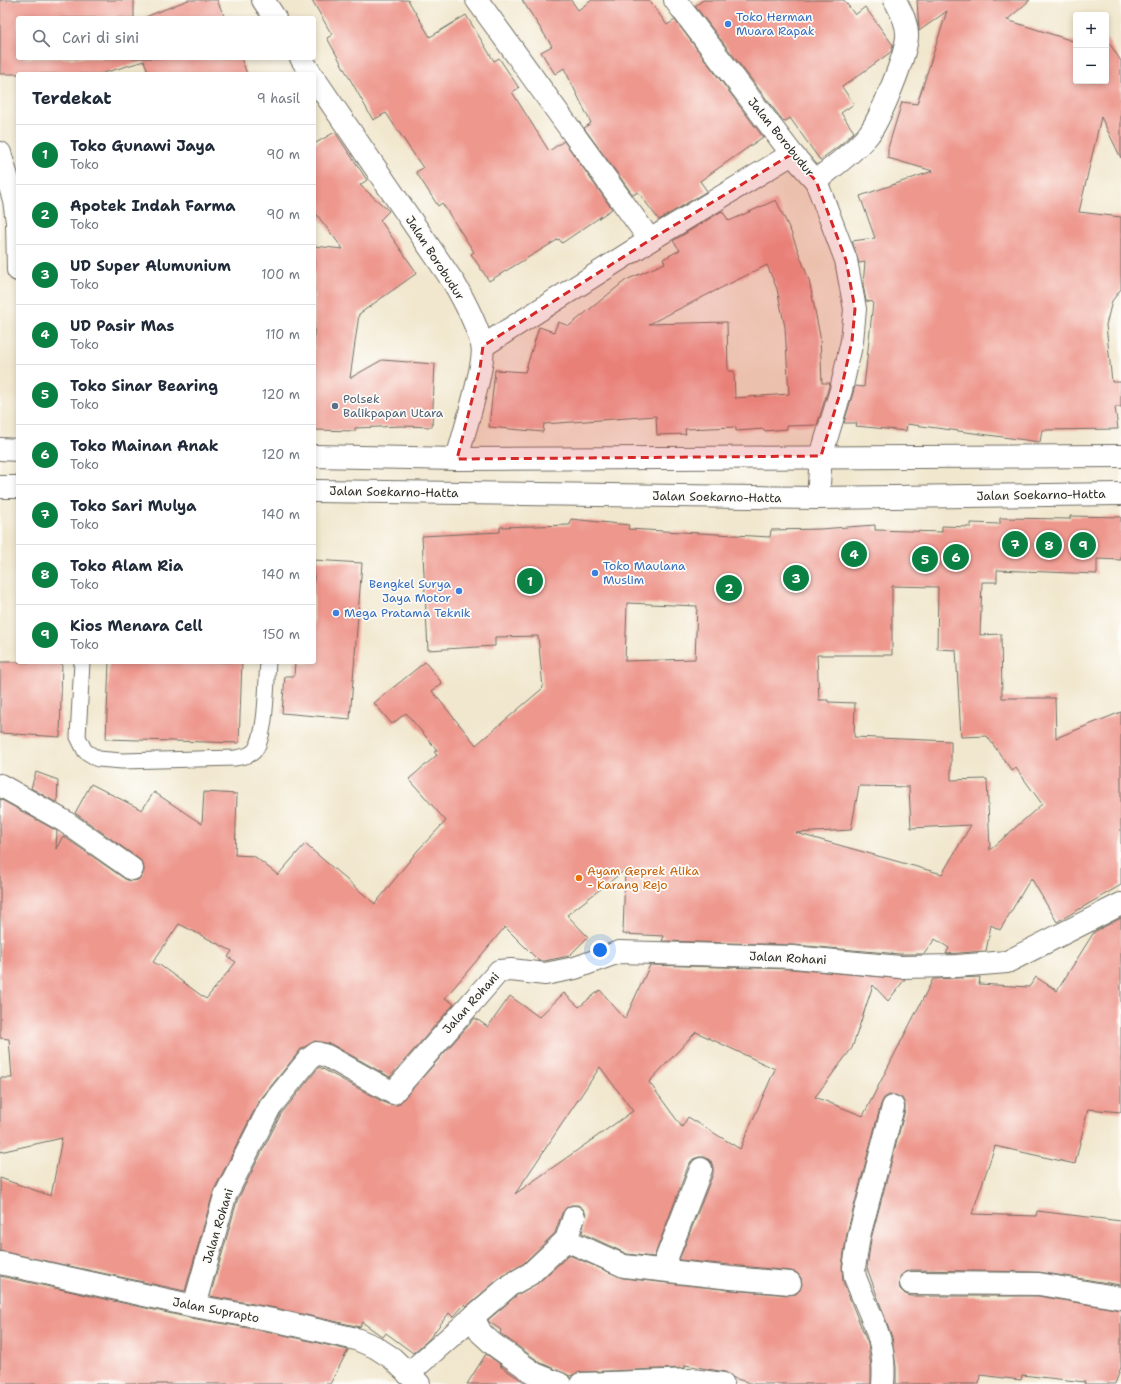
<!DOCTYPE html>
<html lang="id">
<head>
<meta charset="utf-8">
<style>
  :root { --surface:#fff; --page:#f6f6f7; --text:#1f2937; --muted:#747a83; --line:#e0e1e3; --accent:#0b8043 }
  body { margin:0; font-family:"Shantell Sans",sans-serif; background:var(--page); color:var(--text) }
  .controls { position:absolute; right:12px; top:12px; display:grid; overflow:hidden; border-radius:4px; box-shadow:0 2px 6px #0003 }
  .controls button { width:36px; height:36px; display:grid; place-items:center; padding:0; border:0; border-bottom:1px solid var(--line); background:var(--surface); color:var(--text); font:20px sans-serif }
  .you { position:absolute; left:600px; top:950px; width:14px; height:14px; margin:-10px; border:3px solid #fff; border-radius:50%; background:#1a73e8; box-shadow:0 0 0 6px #1a73e833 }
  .badge { display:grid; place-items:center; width:26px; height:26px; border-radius:50%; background:var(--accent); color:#fff; font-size:13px; font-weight:700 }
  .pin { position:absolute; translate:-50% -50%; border:2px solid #fff; box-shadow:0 1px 4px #0006 }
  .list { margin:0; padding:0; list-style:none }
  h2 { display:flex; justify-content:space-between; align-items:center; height:52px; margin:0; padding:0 16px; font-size:17px }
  h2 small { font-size:13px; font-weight:400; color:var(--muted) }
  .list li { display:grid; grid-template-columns:26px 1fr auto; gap:12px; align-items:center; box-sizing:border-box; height:60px; padding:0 16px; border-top:1px solid var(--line) }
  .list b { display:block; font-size:15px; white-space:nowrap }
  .list p { margin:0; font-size:13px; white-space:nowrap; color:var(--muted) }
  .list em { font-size:13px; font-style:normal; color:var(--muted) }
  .icon { flex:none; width:22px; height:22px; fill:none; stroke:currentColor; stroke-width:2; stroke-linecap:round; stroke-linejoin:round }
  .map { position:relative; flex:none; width:1121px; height:1384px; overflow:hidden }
  .search { position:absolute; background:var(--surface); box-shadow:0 2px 6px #0003; left:16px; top:16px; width:300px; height:44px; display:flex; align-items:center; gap:10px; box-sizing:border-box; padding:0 14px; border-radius:4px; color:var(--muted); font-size:15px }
  .panel { position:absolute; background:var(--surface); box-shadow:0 2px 6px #0003; left:16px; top:72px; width:300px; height:592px; border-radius:4px }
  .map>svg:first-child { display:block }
  .building { fill:#ee978d; fill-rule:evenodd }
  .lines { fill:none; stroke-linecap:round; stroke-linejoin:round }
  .lane-casing { stroke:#706d64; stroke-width:17 }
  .street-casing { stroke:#706d64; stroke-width:24 }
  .highway-casing { stroke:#706d64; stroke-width:24 }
  .lane { stroke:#fff; stroke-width:15 }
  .street { stroke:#fff; stroke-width:22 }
  .highway { stroke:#fff; stroke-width:22 }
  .marked { fill:#d62828; fill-opacity:0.2; stroke:#d62828; stroke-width:3; stroke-dasharray:8 5; stroke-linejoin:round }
  .shop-dot { fill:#3f7fe0; stroke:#fdfcf7; stroke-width:1.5 }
  .service-dot { fill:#5c6f8a; stroke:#fdfcf7; stroke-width:1.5 }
  .food-dot { fill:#e8710a; stroke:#fdfcf7; stroke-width:1.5 }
  .labels { text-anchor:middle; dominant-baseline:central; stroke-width:3.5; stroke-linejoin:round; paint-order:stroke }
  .shop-label { font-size:12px; fill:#366cbe; stroke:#fdfcf7; text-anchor:start }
  .street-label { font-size:12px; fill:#2b2b2b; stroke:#fdfcf7 }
  .service-label { font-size:12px; fill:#4e5e75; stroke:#fdfcf7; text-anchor:start }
  .food-label { font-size:12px; fill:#c56008; stroke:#fdfcf7; text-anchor:start }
</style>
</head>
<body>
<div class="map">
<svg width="1121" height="1384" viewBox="0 0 1121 1384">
  <rect width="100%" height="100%" fill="#fdfcf7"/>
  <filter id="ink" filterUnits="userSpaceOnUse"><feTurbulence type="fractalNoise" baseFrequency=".025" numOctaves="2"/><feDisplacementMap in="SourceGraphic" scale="8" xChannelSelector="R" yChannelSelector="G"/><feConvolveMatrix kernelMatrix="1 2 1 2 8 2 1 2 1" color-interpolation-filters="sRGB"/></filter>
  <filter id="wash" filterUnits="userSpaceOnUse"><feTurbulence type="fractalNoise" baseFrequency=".012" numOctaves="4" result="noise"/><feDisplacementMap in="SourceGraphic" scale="16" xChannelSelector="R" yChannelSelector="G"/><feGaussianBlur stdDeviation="0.9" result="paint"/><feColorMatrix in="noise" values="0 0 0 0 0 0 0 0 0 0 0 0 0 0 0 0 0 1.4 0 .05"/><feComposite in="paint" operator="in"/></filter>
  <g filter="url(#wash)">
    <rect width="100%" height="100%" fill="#f1e7ce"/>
    <g id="blocks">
      <g class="building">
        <path d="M0,0H134V18H18V58H241L247,74H149L144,61L100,74H0Z"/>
        <path d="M188,0H217L225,18H143Z"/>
        <path d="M312,0H408L430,37L466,15L494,61L499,58L519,88L512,92L549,151L564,141L612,209L562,243L559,239L489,281L471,254L474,252L442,203L438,206L416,172L423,168L386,113L373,120L327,38L332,35Z"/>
        <path d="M522,0H571L578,10L592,0H649L667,25L675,20L763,137L700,181L707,191L659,220L638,192L633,195L584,128L591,123L564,68L555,74L541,52L552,46Z"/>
        <path d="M703,0H844L855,15L865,7L893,45L891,52L842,87L854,104L841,113L854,132L840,145L820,160L790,118L784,122L695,6Z"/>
        <path d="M917,0H1030L1007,20L1076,42V81H1106V38L1121,61V158L1101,117L1079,212L1121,217V289L1112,301L1106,325L1112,382H1121V407H1115L1118,429L1042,430L1040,442L907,424L906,431L856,426L857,423H844L855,386L864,387L873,302L866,301L863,285L865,262L859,263L852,241L875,238L860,196L933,171L888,158V148L902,102L917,104L947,11L919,31Z"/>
        <path d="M335,132L367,180L360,185L389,211L380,220L417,273L359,314L350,378L382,360L435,364L432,427L402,426L355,428V431L314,430V246L343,249L314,211V144Z"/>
        <path d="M776,200L791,232L809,280L820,336L822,383H830L817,425L787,426V429L764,431V429L736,431V427L685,429L686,434L657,435L656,416L544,424L543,432L489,427L495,370L525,372L539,327L554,332L558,322L569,326L626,280L665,263L663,259L680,250L673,241L722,211L729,221ZM767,265L777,289L785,327L789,394L735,398L734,371H728L727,322L649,324Z"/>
        <path d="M1070,516L1121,517V560L1097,559V574L997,570V582H982L980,635L1001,634L1002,698H1055L1056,738L1121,712V885L1057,922L1031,878L1000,930L991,925L986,951L946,954L949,948L935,939L924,954H900L794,945L662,941L664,936L623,934L625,870L567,915L588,937L569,956L544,961H539L505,927L445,998L454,1004L390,1077L331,1044L315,1041L301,1049L259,1101L214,1190L185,1291L0,1251V1178L51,1196L62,1138L0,1152V1078H12L9,1039L0,1038V799L57,831L56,849L63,836L125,879L131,881L138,880L142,876L144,870L143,863L139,859L75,813L91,784L142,810L154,792L202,824L204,792L237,794L235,855L254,856L278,875L305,844L375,904L418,850L446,821L409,779L437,755L434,752L437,750L406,713L392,724L374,703L425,662L442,683L432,691L476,745L543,688L538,636L495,637V646L428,650L422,536L500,532V527L570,525L571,519L629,525L628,529L770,537L771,530L820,529L875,525V530L942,532V526L971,527V523L1000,524V518L1070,519ZM892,586L938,587L937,649L956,650L961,737L987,736L1012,771L1016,768L1042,804L990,850L987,779L951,780V741L854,737L855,703L828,702V700H819L817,655H892ZM627,603L697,606L695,659L625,661ZM859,786L909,787L911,828L971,825L942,874L796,833L851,830ZM179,924L232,951L228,957L236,962L206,999L161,966L153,962Z"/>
        <path d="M314,560L362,563L350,719L282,713L285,676H294L295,662H314Z"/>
        <path d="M0,662H62L60,737L0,733Z"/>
        <path d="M109,662H242L239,743L106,739Z"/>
        <path d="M36,772L58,780L57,803L31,788Z"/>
        <path d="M1121,918V1112L1088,1109L1075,1164L995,1146L972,1214L1036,1216L1037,1211L1121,1221V1285L1039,1272L911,1270L905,1272L900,1276L899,1283L900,1289L905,1294L911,1296H1038L1121,1310V1367L1115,1384H1084L1085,1382L1022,1375L1021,1380L980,1375L979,1384H896V1367L892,1337L867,1268L871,1239L905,1110V1104L902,1098L896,1095H889L884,1098L881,1104L847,1233L842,1266L843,1282L868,1344L871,1368V1384H753L734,1378L725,1372L685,1365V1368L581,1372L570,1376L541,1363L501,1334L500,1333L501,1330L489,1322L488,1320L517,1295L538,1283L569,1255L623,1278L730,1290L789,1295L796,1294L800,1290L802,1284L801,1278L797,1273L791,1271L679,1260L713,1174V1167L711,1161L705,1157H699L693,1159L689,1164L654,1257L627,1254L582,1233L586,1214L583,1209L578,1205H571L566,1208L562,1213L555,1233L523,1264L502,1276L467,1306L465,1304L453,1317L449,1313L429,1339L413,1353L386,1333L383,1337L362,1322L360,1327L275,1308L210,1296L237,1201L281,1114L319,1067L387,1104L398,1105L475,1018L488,1027L510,996L539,1017L564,993L579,1007L600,990L625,1019L650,965L792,969L905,979L888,1001L873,985L852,1048L815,1097L863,1116L933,979L980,977L979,984L1029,987L1036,977L1057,991L1094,932ZM696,1032L775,1069L740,1149L688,1117L682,1127L649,1082ZM600,1067L633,1111L515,1194Z"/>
        <path d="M0,1276L191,1318L271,1332L348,1350L330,1384H0Z"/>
        <path d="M486,1354L503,1366H500L527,1384H467Z"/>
      </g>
    </g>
  </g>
  <g filter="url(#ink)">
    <use href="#blocks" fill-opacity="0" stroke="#706d64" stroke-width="1"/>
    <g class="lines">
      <defs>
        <path id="lane" d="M82,662L78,737L85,751L98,759L122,761L235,758C241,757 251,756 255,750C267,734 266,683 268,662"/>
        <g id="street">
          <path d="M263,0L275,18"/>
          <path d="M477,0L650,240"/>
          <path d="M675,0L792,154L816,181L846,260L855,309L852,341L841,390L821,456L818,498"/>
          <path d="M301,58L311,74"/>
          <path d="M314,78L454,283C465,302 476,323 482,345C487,362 462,438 457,459"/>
          <path d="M0,153L14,200L17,222L18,270"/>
          <path d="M816,181C833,166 855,152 869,134C881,117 905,58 907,37C908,24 901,12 895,0"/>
          <path d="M483,346L650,240L792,154"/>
          <path d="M0,785L64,821L132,869"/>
          <path d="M566,1240L624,1266L731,1278L790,1283"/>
          <path d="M0,1263L194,1306L273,1320L356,1339L375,1347L392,1358L419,1384"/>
          <path d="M662,1270L701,1169"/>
          <path d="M911,1283L1039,1284L1121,1298"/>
          <path d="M194,1306L225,1196L270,1107L309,1059L317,1053L327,1056L393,1093L499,971L511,970L545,974L575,968L619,952L793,957L900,967L957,966L1007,962L1121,904"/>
          <path d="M408,1374L475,1315"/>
          <path d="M560,1384L535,1374L493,1344L481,1333L476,1323L475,1315L510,1285L530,1274L566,1240L574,1217"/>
          <path d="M581,1384L692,1380L723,1384"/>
          <path d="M883,1384C887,1339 870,1317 855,1277L854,1268L859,1236L893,1107"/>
        </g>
        <g id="highway">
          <path d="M0,449L18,450"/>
          <path d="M314,456L457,459L1121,456"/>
          <path d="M0,487H18"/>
          <path d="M314,491L818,498L1121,494"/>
        </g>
      </defs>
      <use href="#lane" class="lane-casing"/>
      <use href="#street" class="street-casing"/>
      <use href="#highway" class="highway-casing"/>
      <use href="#lane" class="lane"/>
      <use href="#street" class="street"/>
      <use href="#highway" class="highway"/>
    </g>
  </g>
  <path class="marked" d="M792,154L816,181L846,260L855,309L852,341L841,390L821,456L457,459L480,368L483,346L650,240Z"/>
  <g class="shop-dot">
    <circle cx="728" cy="24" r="4"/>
    <circle cx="595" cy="573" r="4"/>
    <circle cx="459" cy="591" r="4"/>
    <circle cx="336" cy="613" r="4"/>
  </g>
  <circle class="service-dot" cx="335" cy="406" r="4"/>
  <circle class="food-dot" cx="579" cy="878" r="4"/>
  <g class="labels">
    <g class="shop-label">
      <text x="736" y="17">Toko Herman<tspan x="736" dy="14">Muara Rapak</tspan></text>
      <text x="603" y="566">Toko Maulana<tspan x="603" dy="14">Muslim</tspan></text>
      <text x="451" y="584" text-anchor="end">Bengkel Surya<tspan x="451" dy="14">Jaya Motor</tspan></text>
      <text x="344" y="613">Mega Pratama Teknik</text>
    </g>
    <g class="street-label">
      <text transform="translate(781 137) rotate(51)">Jalan Borobudur</text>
      <text transform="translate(435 258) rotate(57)">Jalan Borobudur</text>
      <text transform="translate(394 492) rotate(1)">Jalan Soekarno-Hatta</text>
      <text transform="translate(1041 495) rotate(-1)">Jalan Soekarno-Hatta</text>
      <text transform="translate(717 497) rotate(1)">Jalan Soekarno-Hatta</text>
      <text transform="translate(788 958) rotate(3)">Jalan Rohani</text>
      <text transform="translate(471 1003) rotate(-48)">Jalan Rohani</text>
      <text transform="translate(218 1226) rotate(-73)">Jalan Rohani</text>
      <text transform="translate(216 1310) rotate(11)">Jalan Suprapto</text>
    </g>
    <g class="service-label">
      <text x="343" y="399">Polsek<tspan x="343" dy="14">Balikpapan Utara</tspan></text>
    </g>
    <g class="food-label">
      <text x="587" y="871">Ayam Geprek Alika<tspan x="587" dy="14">- Karang Rejo</tspan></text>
    </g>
  </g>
</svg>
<div class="controls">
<button>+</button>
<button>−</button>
</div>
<div class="you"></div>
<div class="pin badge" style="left:530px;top:581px">1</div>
<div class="pin badge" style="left:729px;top:588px">2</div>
<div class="pin badge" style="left:796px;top:578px">3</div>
<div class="pin badge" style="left:854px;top:554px">4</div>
<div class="pin badge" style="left:925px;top:559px">5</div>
<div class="pin badge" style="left:956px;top:557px">6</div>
<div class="pin badge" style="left:1015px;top:544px">7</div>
<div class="pin badge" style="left:1049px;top:545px">8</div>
<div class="pin badge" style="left:1083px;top:545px">9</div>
<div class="search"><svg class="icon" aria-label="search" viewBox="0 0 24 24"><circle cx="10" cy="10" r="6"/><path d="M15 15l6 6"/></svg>Cari di sini</div>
<section class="panel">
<h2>Terdekat<small>9 hasil</small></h2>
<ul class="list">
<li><span class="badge">1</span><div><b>Toko Gunawi Jaya</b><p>Toko</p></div><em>90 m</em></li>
<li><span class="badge">2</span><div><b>Apotek Indah Farma</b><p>Toko</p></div><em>90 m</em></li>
<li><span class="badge">3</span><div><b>UD Super Alumunium</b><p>Toko</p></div><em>100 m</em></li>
<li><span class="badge">4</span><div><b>UD Pasir Mas</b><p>Toko</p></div><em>110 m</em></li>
<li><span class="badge">5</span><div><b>Toko Sinar Bearing</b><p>Toko</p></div><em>120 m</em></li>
<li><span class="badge">6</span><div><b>Toko Mainan Anak</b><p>Toko</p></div><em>120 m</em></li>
<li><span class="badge">7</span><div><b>Toko Sari Mulya</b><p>Toko</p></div><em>140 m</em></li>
<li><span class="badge">8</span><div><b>Toko Alam Ria</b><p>Toko</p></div><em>140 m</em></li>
<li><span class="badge">9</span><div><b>Kios Menara Cell</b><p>Toko</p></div><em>150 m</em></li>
</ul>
</section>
</div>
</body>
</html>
